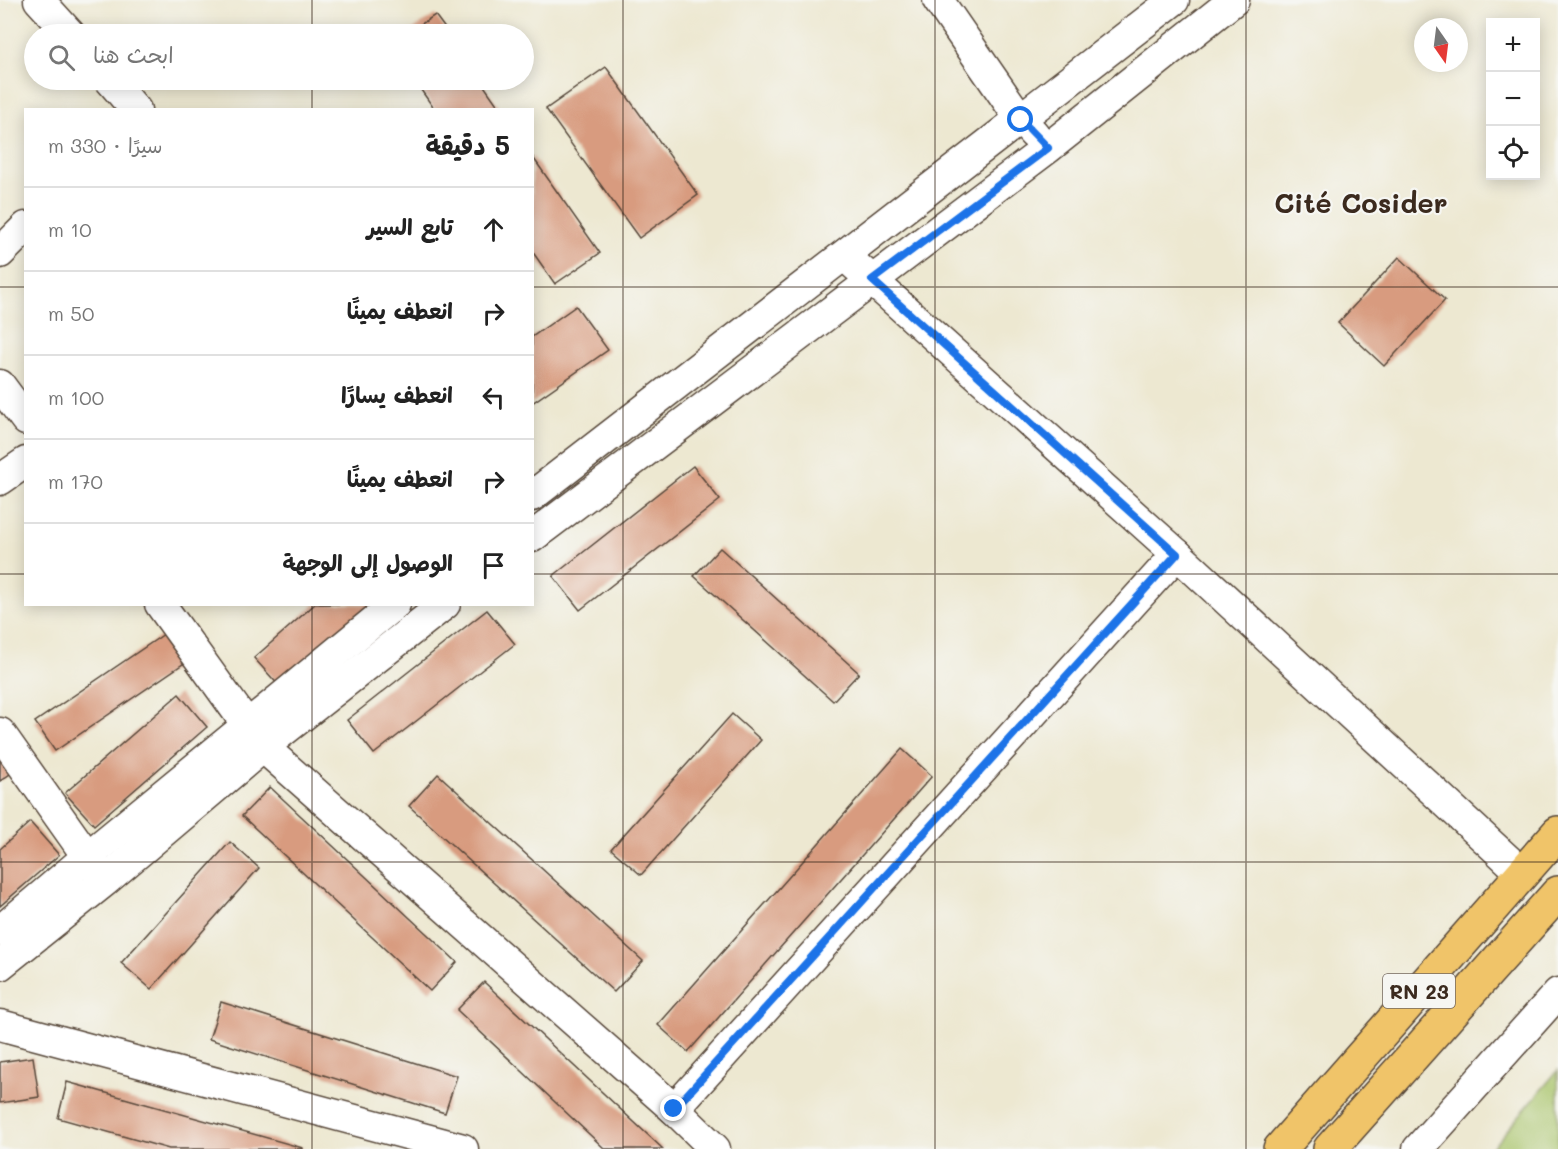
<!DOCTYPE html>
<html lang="ar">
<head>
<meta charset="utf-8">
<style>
  :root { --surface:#fff; --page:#f2f2f2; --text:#222; --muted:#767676; --line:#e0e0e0 }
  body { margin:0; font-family:Mali,"Playpen Sans Arabic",sans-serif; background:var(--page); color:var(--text); direction:rtl }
  .controls { position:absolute; right:18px; top:18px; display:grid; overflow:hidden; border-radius:0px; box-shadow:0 3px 15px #0003 }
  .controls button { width:54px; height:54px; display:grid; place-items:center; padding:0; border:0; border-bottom:2px solid var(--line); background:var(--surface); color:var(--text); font:30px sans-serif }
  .compass { position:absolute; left:1414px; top:18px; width:54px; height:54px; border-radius:50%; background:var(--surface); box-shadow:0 3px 15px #0003; rotate:166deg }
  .stop { position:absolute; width:18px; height:18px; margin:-14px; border:4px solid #1a73e8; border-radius:50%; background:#fff }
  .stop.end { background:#1a73e8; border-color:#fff; box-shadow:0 2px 6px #0008 }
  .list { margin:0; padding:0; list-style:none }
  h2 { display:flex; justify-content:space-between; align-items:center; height:78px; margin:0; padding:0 24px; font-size:26px }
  h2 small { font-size:20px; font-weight:400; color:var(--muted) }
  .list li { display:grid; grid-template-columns:39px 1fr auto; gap:18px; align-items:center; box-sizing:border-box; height:84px; padding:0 24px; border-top:2px solid var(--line) }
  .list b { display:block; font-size:22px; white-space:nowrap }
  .list em { font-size:20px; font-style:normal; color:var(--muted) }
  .icon { flex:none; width:33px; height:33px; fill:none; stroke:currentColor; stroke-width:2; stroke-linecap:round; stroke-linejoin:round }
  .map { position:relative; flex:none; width:1558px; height:1149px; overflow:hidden; direction:ltr }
  .search { position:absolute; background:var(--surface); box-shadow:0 3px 15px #0003; left:24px; top:24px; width:510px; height:66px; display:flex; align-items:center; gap:15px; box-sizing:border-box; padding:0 21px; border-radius:33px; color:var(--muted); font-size:22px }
  .panel { position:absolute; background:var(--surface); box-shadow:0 3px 15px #0003; left:24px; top:108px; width:510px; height:498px; border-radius:0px; direction:rtl }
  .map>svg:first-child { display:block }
  .green { fill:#a9c46a; stroke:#727744; stroke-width:1.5 }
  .building { fill:#d89b7f }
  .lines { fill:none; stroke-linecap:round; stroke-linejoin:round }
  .minor-casing { stroke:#564639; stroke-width:33 }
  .major-casing { stroke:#564639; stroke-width:36 }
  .minor { stroke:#fff; stroke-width:30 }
  .major { stroke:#f0c469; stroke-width:33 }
  .route { stroke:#1a73e8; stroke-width:8 }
  .grid { fill:none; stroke:#3b2a1e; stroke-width:1.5; stroke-opacity:0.55 }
  .labels { text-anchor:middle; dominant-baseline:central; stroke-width:4.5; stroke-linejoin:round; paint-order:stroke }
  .shield { fill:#f6f6f2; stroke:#73675e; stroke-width:1.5 }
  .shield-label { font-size:20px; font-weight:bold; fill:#3b2a1e }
  .district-label { font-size:27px; font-weight:bold; fill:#3b2a1e; stroke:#f6f6f2 }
</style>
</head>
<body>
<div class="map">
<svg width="1558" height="1149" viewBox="0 0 1558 1149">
  <rect width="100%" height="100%" fill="#f6f6f2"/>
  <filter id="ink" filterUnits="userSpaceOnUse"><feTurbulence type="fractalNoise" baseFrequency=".0167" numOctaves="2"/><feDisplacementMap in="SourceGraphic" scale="12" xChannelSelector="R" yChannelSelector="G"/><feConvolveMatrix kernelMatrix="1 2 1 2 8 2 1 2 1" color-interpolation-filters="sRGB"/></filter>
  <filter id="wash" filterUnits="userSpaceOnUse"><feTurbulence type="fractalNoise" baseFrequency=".008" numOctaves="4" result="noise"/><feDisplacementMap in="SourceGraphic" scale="24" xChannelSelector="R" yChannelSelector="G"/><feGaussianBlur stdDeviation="1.35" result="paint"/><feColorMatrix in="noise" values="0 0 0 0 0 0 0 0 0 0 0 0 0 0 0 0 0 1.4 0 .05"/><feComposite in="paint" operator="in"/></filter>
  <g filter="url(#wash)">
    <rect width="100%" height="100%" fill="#ede8d1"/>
    <path class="green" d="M1558,1070V1149H1491Z"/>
    <g id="blocks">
      <g class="building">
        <path d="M435,15L449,34H406Z"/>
        <path d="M606,67L698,195L639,238L546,109Z"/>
        <path d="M414,80H480L501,110H435Z"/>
        <path d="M532,156L600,253L555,284L532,251Z"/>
        <path d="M1399,257L1445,300L1384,366L1338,323Z"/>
        <path d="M576,306L608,350L532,403V337Z"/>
        <path d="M693,466L720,500L580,610L553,576Z"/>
        <path d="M720,548L859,673L833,701L694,576Z"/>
        <path d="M315,604H376L282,689L254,658Z"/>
        <path d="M487,610L515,644L374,754L347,720Z"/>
        <path d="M173,628L193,657L55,751L35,722Z"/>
        <path d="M179,694L207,727L94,825L65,793Z"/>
        <path d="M732,714L761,740L641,875L611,849Z"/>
        <path d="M0,744L17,769L0,781Z"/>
        <path d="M902,749L932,776L688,1052L658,1025Z"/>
        <path d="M438,774L643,961L614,992L409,806Z"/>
        <path d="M270,787L457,962L430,991L242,816Z"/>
        <path d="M30,822L59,855L0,906V849Z"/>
        <path d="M230,842L259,868L151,989L121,963Z"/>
        <path d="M484,982L663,1149H605L457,1010Z"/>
        <path d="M221,1002L457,1076L445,1113L209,1039Z"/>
        <path d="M33,1057L39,1097L0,1103V1062Z"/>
        <path d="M67,1082L303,1148V1149H169L58,1118Z"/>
      </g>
    </g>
  </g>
  <g filter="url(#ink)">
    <use href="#blocks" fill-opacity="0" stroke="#564639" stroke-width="1.5"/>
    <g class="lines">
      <defs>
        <g id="minor">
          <path d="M39,0L70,34"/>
          <path d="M938,0L1021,120L1034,134"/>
          <path d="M110,80L136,110"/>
          <path d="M0,253L26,227"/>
          <path d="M845,256L1177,554L1522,873"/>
          <path d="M0,385L26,420"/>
          <path d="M0,480L26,462"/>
          <path d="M532,496L1174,0"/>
          <path d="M532,537L1048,148L1234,0"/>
          <path d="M160,604L263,747L674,1109L715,1149"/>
          <path d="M0,733L99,873"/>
          <path d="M0,931L87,857L395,604"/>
          <path d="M0,965L105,881L263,747L445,604"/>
          <path d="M0,1025L463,1149"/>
          <path d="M674,1109L1177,554"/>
          <path d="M1418,1149L1558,993"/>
        </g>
        <g id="major">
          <path d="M1280,1149L1558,833"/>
          <path d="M1330,1149L1558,893"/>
        </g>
      </defs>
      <use href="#minor" class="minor-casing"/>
      <use href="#major" class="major-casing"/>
      <use href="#minor" class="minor"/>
      <use href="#major" class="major"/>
    </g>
  </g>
  <g class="lines" filter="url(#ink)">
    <path class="route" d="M674,1109L1177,554L872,280L1048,148L1021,120"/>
  </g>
  <path class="grid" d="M312,0V34M623,0V1149M935,0V1149M1246,0V1149M312,80V110M0,287H26M532,287H1558M0,574H26M532,574H1558M312,604V1149M0,862H1558"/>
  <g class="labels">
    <rect class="shield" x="1383" y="974" width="72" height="34" rx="4.5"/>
    <g class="shield-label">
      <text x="1419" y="991">RN 23</text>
    </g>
    <g class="district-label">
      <text x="1361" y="202">Cité Cosider</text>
    </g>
  </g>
</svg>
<div class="controls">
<button>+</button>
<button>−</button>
<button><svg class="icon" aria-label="locate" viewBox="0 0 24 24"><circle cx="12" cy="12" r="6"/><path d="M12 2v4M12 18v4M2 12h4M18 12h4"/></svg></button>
</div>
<svg class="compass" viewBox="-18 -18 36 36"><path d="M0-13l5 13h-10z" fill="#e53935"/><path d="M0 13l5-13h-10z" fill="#767676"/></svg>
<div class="stop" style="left:1021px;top:120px"></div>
<div class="stop end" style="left:674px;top:1109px"></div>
<div class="search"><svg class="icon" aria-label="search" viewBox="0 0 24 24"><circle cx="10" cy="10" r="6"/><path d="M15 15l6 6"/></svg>ابحث هنا</div>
<section class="panel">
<h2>5 دقيقة<small>سيرًا · 330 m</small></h2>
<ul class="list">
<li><svg class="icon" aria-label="ahead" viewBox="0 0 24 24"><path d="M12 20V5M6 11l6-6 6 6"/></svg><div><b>تابع السير</b></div><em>10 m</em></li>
<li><svg class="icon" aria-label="right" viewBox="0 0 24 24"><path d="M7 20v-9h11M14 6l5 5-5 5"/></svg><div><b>انعطف يمينًا</b></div><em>50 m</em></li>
<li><svg class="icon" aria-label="left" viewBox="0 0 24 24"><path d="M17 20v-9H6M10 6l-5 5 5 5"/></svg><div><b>انعطف يسارًا</b></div><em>100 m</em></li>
<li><svg class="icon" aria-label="right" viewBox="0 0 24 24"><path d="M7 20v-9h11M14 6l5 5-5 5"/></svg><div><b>انعطف يمينًا</b></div><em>170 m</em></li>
<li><svg class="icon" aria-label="arrive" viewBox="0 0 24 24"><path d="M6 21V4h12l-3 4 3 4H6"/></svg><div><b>الوصول إلى الوجهة</b></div></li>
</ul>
</section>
</div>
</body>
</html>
